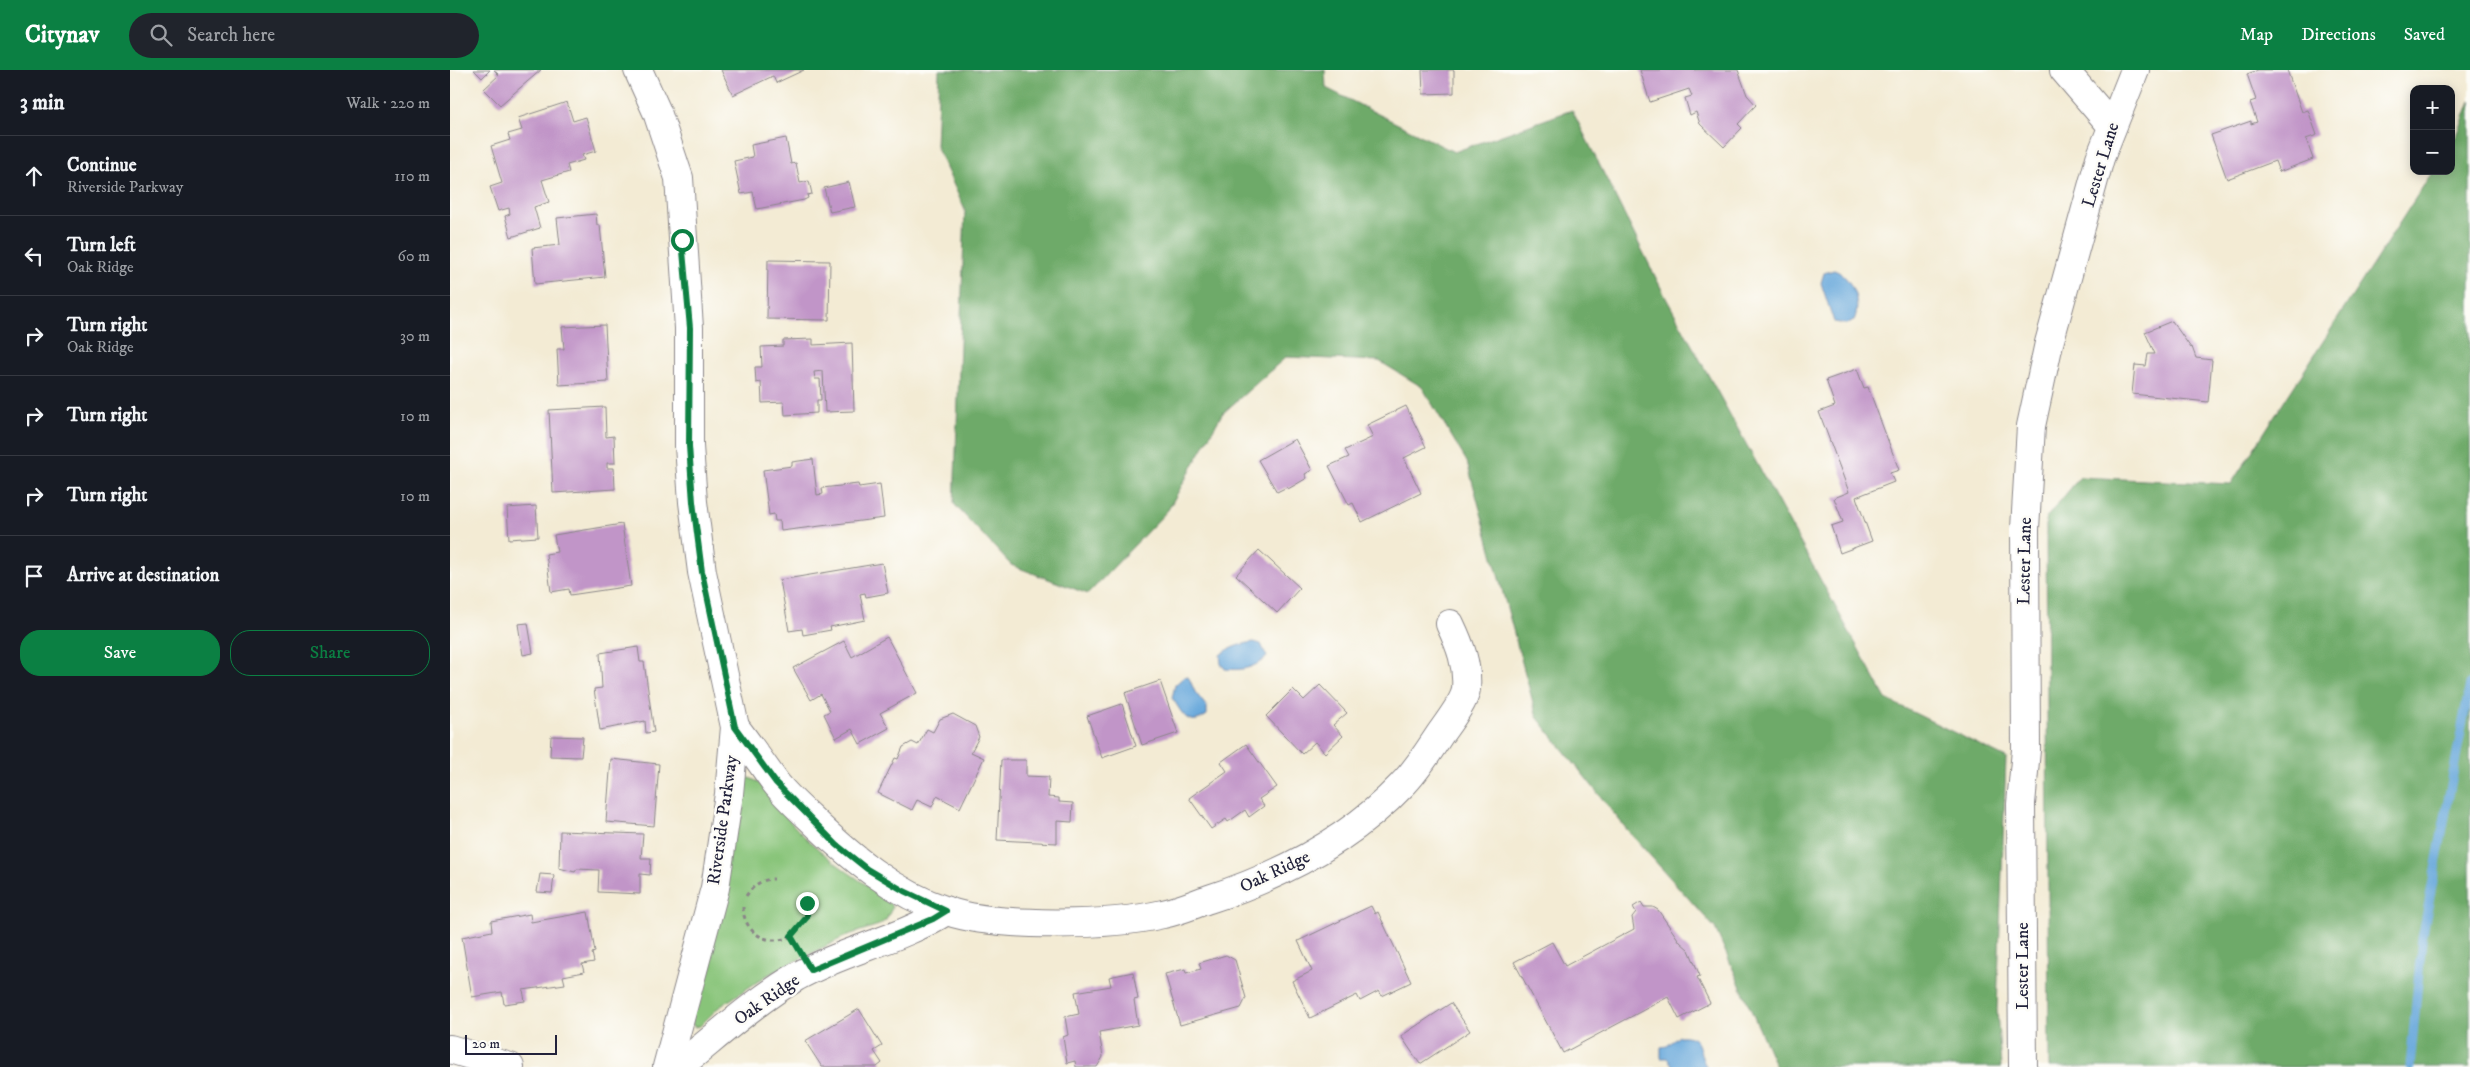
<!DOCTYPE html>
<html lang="en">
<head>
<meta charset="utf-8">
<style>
  :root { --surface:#171b24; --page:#20242c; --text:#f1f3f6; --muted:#9ea1a6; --line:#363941; --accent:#0b8043 }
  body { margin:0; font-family:"IM FELL DW Pica",serif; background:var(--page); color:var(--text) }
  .controls { position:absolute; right:15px; top:15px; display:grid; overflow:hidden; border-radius:10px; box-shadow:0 2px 12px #0003 }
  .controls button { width:45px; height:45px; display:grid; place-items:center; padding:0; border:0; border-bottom:1px solid var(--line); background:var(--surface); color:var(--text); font:25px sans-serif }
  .scale { position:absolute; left:15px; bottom:12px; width:92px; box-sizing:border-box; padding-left:5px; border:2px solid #22223b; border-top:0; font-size:14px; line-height:18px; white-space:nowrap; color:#22223b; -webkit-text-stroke:4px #fdfcf7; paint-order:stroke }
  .stop { position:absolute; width:15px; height:15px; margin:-11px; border:4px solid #0b8043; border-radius:50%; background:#fff }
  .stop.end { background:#0b8043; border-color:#fff; box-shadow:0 1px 5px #0008 }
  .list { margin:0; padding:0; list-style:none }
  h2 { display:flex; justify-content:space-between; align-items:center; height:65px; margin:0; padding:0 20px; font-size:21px }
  h2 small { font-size:16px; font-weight:400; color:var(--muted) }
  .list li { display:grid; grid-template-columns:32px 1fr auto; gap:15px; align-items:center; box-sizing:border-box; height:80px; padding:0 20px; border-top:1px solid var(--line) }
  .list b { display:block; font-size:19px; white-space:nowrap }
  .list p { margin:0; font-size:16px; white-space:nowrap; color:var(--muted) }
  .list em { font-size:16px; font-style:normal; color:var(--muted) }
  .actions { display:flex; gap:10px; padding:15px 20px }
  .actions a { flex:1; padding:11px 0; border:1px solid var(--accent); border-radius:20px; text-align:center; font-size:18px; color:var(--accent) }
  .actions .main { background:var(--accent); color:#fff }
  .icon { flex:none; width:28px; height:28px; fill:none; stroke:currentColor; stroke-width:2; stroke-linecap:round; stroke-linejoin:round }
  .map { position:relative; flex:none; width:2020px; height:997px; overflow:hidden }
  header { display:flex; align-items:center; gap:30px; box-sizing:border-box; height:70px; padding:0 25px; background:var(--accent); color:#fff }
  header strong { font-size:24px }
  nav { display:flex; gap:28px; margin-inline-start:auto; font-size:18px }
  .search { width:350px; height:45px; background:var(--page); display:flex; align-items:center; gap:12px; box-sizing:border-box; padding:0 18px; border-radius:28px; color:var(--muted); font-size:19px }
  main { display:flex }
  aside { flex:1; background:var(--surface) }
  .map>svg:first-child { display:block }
  .green { fill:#88c479; stroke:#55735a }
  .forest { fill:#6eaa69; stroke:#486652 }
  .water { fill:#68a8db; stroke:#45658b }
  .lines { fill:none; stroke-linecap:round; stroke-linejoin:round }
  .stream { stroke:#68a8db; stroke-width:9 }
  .building { fill:#c195c8 }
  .street-casing { stroke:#8a8688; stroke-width:30 }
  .path { stroke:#8a8688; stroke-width:3; stroke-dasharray:4 4; stroke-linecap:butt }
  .street { stroke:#fff; stroke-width:28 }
  .route { stroke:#0b8043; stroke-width:6 }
  .labels { text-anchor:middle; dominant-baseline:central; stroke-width:5; stroke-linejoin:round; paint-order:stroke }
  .street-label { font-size:18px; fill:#22223b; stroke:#fdfcf7 }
</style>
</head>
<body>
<header>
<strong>Citynav</strong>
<div class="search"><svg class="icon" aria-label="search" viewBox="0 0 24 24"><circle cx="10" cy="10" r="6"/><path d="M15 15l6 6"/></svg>Search here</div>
<nav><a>Map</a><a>Directions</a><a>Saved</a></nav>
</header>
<main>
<aside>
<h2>3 min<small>Walk · 220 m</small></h2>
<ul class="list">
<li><svg class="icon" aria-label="ahead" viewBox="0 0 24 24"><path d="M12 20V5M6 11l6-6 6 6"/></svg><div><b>Continue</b><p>Riverside Parkway</p></div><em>110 m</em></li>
<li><svg class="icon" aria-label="left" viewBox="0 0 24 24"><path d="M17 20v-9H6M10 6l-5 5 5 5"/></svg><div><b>Turn left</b><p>Oak Ridge</p></div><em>60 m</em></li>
<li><svg class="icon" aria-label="right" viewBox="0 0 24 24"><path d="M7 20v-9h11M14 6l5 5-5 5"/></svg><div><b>Turn right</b><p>Oak Ridge</p></div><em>30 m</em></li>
<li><svg class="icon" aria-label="right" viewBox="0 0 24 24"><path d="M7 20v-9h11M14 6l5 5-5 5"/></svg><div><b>Turn right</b></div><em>10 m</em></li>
<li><svg class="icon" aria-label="right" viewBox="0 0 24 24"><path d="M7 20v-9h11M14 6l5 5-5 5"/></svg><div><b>Turn right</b></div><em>10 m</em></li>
<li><svg class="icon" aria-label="arrive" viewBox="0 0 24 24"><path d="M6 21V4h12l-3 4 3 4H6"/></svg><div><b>Arrive at destination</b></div></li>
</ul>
<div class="actions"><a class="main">Save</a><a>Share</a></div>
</aside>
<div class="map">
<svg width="2020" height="997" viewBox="0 0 2020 997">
  <rect width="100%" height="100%" fill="#fdfcf7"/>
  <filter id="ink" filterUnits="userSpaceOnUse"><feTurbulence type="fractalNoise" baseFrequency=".02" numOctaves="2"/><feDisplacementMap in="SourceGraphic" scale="10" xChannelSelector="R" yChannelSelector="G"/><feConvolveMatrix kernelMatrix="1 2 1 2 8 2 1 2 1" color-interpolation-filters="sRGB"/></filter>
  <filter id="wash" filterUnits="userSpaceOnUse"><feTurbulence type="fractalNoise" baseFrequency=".0096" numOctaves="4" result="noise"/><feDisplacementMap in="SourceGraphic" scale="20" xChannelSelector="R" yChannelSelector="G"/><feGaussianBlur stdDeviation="1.12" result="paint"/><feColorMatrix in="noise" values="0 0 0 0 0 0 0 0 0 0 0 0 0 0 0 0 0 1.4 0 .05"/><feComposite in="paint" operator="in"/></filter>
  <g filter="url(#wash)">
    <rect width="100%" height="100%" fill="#f3ebd4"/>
    <path class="green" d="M298,708C314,710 327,736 337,748C366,782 401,805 438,829L442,838L436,850L429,855L398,865L316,906L268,938L250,956L244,957L240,949L292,713Z"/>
    <g class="forest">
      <path d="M489,0H875L876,18L1004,82L1122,40L1215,226L1436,629L1556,688L1547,940L1551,997H1326L1265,858L1178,761L1087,647L1017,392L972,317L929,291L836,287L772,344L718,440L638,524L561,495L504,434L515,140L486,76Z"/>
      <path d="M2020,31V997H1599L1596,448L1630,407L1781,414L1983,101H2001V74L2008,63Z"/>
    </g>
    <g class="water">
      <path d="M1384,200C1402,206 1412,234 1404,250L1396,254L1384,252L1371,213L1374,203Z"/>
      <path d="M804,572L811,574L817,587C804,598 792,601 775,599L771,594L770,585C780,577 791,574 804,572Z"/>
      <path d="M735,606L739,608L745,622L757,637V645C737,659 733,643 722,628L725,615Z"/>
      <path d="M1229,966C1255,964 1246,983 1257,997H1224L1217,988H1211V977L1217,976Z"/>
    </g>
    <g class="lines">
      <path class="stream" d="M1960,997L1972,869L2020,614"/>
    </g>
    <g id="blocks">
      <g class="building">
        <path d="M24,0H40L32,8Z"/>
        <path d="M44,0H91L50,35L34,19L49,5Z"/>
        <path d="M271,0H354L326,13L323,6L283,25Z"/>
        <path d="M972,0H1004V23L973,24Z"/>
        <path d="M1190,0H1288L1297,25L1306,35L1288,54L1292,58L1274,77L1250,54L1246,42L1240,45L1235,28L1242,26L1239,19L1200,32Z"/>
        <path d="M1808,0H1837L1852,42L1858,40L1867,65L1856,69L1863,89L1829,102L1825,91L1777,109L1761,65L1801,51V54L1807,52L1800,32L1806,30L1797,4Z"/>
        <path d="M117,32L123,51L136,47L146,81L132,85L134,90L117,95L119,102L92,110L99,132L84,137L90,158L61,167L55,146L60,144L59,138L48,141L40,117L52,113L41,76L60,70L58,64L72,60L68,48Z"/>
        <path d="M336,68L341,94L346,93L350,113L359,111L362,124L357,125L358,128L354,130L307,139L303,122L291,124L284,91L303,87L301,75Z"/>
        <path d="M399,112L405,137L380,142L374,118Z"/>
        <path d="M146,144L147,155H150L155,207L85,214L82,178L110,175L107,148Z"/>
        <path d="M318,190L380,191L379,250L317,249Z"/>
        <path d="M1722,251L1741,278L1742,277L1746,288L1762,290L1758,332L1682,324L1685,295L1696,296L1698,284H1705L1695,262Z"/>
        <path d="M155,255L158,312L109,315L107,279H114L112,257Z"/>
        <path d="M363,269V275L402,273L404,341L375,342L373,301L364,302L365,309H370L371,330H367V343L335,345L334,332L312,333L311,312L306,313L305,297H312L311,277L333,276V270Z"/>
        <path d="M1407,299L1414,318L1418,317L1449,400L1440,403L1444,412L1406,427L1422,471L1390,483L1381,456L1393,452L1384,428L1399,422L1369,342L1385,336L1376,310Z"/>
        <path d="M956,336L976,377L954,388L971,423L912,452L903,433L899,435L879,396L899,387L895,380L923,367L917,355Z"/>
        <path d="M155,337L156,367L164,366L165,393H157V398H164L165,419L103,423L99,340Z"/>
        <path d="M845,369L862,400L855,404L857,408L838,419L837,417L827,422L808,390Z"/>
        <path d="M363,389L367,425L373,424L372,418L408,414L409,417L430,414L434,448L331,461L330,451H325L324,444L319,445L313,400L342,396V392Z"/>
        <path d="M86,436L88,467L59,469L57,438Z"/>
        <path d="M172,454L181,516L120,525L119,519L101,522L96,484L107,482L104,465Z"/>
        <path d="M809,480L850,518L827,543L786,505Z"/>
        <path d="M432,493L438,523L416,527L415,523L410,524L415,550L380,557L381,560L353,565L352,559L339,561L330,510Z"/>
        <path d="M78,553L83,583L73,585L68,554Z"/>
        <path d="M437,567L467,623L430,643L439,658L410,674L402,659L386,668L374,644L380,641L371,624L361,630L343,598L394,571L402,587Z"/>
        <path d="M188,577L190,592H194L204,662L196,663L195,651L150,660L144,619L152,618L150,583Z"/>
        <path d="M710,611L728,663L692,675L675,623Z"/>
        <path d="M870,615L897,643L883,655L893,666L875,683L865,672L852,684L816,646L843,619L854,630Z"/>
        <path d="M672,634L686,676L652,688L637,646Z"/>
        <path d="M503,644L525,656L529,667L521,682L534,688L510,738L487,726L482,737L467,730L462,740L428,723L445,688L448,689L453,677L462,672L468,675L477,659L483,662L490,649Z"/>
        <path d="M101,666L133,667L131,687L100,686Z"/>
        <path d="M796,674L827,717L809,729L814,736L799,747L795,740L778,752L776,749L761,759L739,728L777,701L771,692Z"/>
        <path d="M161,689L209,694L204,756L156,752Z"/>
        <path d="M551,690H576V706L599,707L598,727L609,728V732L623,733L622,752L607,751V773L547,770Z"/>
        <path d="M110,761L193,764L191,788H201L200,805L190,804V824L148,822L149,800L127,799L125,802L109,798Z"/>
        <path d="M90,804L104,805L102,823L87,822Z"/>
        <path d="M1191,832L1194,837H1203L1208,840L1230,872L1239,880L1250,906L1247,907L1260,933L1229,949L1218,927L1113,983L1064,892L1102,872L1115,896L1184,859L1182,847L1186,842L1183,837Z"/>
        <path d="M921,836L925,844L928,842L961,912L932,926L929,921L910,931L907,925L860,948L842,911L862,901L848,871Z"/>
        <path d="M138,842L145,882L142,883L144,892L132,894L134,902L113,906L115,914L73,920L75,931L54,934L52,922L22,927L12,867L42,861L41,851L80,844L81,852Z"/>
        <path d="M776,885L785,890L796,928L791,938L730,955L715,904L735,899L736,903L751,899L749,893Z"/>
        <path d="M683,902L688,929L684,930L688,955L649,962L653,987L647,997H626L625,991L617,993L613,967L618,965L615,947L629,944L625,922L661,916L659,907Z"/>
        <path d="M1001,933L1020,961L970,994L951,966Z"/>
        <path d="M409,939L432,976L424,981L432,993L427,997H372L355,971Z"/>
      </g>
    </g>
  </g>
  <g filter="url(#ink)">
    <use href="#blocks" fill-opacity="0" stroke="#8a8688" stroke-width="1"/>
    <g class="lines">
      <defs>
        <g id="street">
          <path d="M188,0L207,42L229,108L239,258V376L243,432L252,502L285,657L279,724L265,818L217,997"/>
          <path d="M1614,0L1662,56"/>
          <path d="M285,657C299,675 312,694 325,712C334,724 347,736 359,747C399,786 443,823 497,841C547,858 661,856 713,844C728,841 744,834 759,829C830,806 900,770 952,715C967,700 978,682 990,664C997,654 1015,631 1016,619C1018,595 1010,575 1000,554"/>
          <path d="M0,979L60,997"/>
          <path d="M228,997C266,967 304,932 346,907C394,880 450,870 496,841"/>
          <path d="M1573,997L1571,734L1576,680L1575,459L1581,356L1599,273L1650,88L1685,0"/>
        </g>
      </defs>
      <use href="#street" class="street-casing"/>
      <g class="path">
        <path d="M296,826C303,816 311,809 324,809"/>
        <path d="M293,837C293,862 318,878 341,866"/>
        <path d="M346,874L341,866L357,847V833"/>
      </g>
      <use href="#street" class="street"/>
    </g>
  </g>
  <g class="lines" filter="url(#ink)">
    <path class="route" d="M232,170L240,258L239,376L243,432L252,502L285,657L326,713L387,775L417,799L454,821L496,841L483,849L361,900L341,866L357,847V833"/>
  </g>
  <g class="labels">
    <g class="street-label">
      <text transform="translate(1651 95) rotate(-73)">Lester Lane</text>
      <text transform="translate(1575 491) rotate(-89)">Lester Lane</text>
      <text transform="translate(273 750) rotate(-82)">Riverside Parkway</text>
      <text transform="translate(825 802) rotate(-25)">Oak Ridge</text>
      <text transform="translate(1573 896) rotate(-90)">Lester Lane</text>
      <text transform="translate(317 930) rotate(-35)">Oak Ridge</text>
    </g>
  </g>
</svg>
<div class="controls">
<button>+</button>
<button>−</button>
</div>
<div class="scale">20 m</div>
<div class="stop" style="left:232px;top:170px"></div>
<div class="stop end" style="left:357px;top:833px"></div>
</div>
</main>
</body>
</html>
